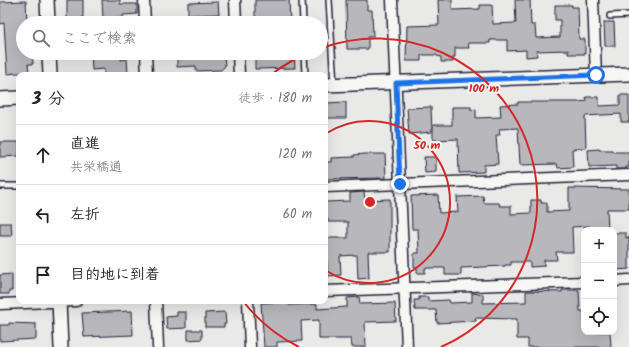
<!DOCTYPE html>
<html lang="ja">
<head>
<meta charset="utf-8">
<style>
  :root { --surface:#fff; --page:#f6f6f6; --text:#202124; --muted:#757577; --line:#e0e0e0 }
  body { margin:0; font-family:Kalam,"Klee One",sans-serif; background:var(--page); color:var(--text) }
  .controls { position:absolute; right:12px; bottom:12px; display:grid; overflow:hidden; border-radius:8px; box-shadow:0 4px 16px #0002 }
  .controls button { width:36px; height:36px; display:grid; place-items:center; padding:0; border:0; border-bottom:1px solid var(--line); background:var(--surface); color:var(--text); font:20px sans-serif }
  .stop { position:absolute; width:12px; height:12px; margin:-9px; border:3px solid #1a73e8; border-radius:50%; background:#fff }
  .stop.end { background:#1a73e8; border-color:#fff; box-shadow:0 1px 4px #0008 }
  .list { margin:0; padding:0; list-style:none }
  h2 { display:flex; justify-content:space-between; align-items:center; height:52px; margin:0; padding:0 16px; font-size:17px }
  h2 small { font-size:13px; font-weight:400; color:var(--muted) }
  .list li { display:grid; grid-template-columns:26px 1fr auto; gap:12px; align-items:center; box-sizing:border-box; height:60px; padding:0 16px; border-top:1px solid var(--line) }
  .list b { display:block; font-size:15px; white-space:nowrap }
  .list p { margin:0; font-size:13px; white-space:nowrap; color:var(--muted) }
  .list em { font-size:13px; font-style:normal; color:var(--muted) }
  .icon { flex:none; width:22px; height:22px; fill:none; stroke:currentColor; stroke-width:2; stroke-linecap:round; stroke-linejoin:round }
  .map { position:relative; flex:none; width:629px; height:347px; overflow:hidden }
  .search { position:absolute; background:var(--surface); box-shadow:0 4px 16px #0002; left:16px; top:16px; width:312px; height:44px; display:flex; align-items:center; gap:10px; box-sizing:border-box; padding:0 14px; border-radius:22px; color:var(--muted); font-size:15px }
  .panel { position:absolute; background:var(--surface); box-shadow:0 4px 16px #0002; left:16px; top:72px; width:312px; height:232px; border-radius:8px }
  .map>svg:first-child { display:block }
  .building { fill:#b8b8bc; stroke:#22223b }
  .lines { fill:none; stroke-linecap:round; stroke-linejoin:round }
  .service-casing { stroke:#22223b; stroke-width:8 }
  .minor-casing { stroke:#22223b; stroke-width:13 }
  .tertiary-casing { stroke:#22223b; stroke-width:16 }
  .service { stroke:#f6f6f2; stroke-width:5 }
  .minor { stroke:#f6f6f2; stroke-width:10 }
  .tertiary { stroke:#f6f6f2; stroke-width:13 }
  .route { stroke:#1a73e8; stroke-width:5 }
  .ring { fill:none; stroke:#d62828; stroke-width:2 }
  .centre { fill:#d62828; stroke:#f6f6f2; stroke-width:2 }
  .ring-label { font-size:12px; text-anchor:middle; font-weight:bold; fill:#d62828; stroke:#f6f6f2; stroke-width:4; stroke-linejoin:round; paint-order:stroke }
</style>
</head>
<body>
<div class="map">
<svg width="629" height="347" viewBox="0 0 629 347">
  <rect width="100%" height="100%" fill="#e9e9e7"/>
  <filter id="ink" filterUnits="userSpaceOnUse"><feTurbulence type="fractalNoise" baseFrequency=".025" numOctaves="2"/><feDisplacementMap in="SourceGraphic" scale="8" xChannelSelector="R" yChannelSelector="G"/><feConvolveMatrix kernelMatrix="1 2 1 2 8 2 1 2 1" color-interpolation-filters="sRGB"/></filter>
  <g filter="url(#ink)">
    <g class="building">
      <rect x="67" y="0" width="16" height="23"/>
      <path d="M102,0H120V4H137V14L123,15V18L103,19Z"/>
      <path d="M255,0H289L290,23H255Z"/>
      <path d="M346,0H367V10H372L373,37H368V49H347Z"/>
      <path d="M438,0H452V10L480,9V5H492L493,24L516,23L515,0H530L531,25H535L536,38L560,37V20H555V5H572V7H578L579,39H585V54H568V50L536,51L537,56L526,57V50L507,51V40H490V43H468L469,48H455V57H453V62H441V57L437,56V55H421V61H406L407,26L439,25Z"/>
      <path d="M26,1L27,22L23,23V53H32L33,64H28L29,72L7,74L4,23L0,24V2Z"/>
      <path d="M218,2L219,14L188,15V3Z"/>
      <path d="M604,22H614L615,46H605Z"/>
      <path d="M91,53H121V60L127,59L128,74L104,75V69L92,70Z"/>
      <path d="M177,53H224L225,66L221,70L196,71V66L177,67Z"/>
      <path d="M278,53H294L295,68L255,69V56L278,55Z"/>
      <path d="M620,95H629V122H621V114L585,116L586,148L572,149L573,167L558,168L557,164L520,165L518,128L499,129L500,135H496L498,164L484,165V172L459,173L458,139L433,140V125H452V107H471V110L476,109V118L501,117L500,105L518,104V102H579L587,101L586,97H599V106L620,105Z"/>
      <path d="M346,102V118H325V103Z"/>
      <path d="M431,107L432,132L409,134L407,108Z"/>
      <path d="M0,142H19V156L0,157Z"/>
      <path d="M599,149V150H612L613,152H629V167H626V169H616V166L589,167L588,150Z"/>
      <path d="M365,154H385L386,178L325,179V162H331V158L354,157V155Z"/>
      <path d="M424,157H436V172L425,173Z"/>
      <path d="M569,188L629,189V209H607L608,229L589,230V226L572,227L573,252H556L557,260H544V266L530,267V262H511V265H505V266L461,268V275H445V268H425V273H417V267H414V253H419L418,229H412L411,196L438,195L439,213L458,212L457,197L483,196L484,203H499L500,206H511V214L531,213V200H541V203H547V212L569,211Z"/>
      <path d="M364,192L365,200L390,199V252H368L369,278L358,279L357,255L340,256L341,275L328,276L325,238H348V222H328V219H326L325,202L350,201V193Z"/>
      <path d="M0,223H11L12,236H0Z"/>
      <path d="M614,233H626V238L629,237V269L616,270Z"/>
      <path d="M12,274V291H9V294H0V275Z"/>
      <path d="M562,290H579L580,311H584V332H610L611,347H528V339H517V319L475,318L476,321L437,323L436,310H415L414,300H419V297H428V301L449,300L450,303L472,302V293L483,294V303L526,302V291L562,292Z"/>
      <path d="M359,297L360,304L395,303L396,321L365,322L366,347H352L351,339H319V320L301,321L302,341L277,342V347H264L261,303L289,302V305L317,304V309L347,307V298Z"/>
      <path d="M132,311L133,335L84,337L82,313Z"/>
      <path d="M177,312H186V328L167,329L166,317L177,316Z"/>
      <path d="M225,312L226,324H224V327H205V313Z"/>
      <path d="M9,323L36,324V339L0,341V325H9Z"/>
      <path d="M188,330H202V339L188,340Z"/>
    </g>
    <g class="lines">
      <defs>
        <g id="service">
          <path d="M302,0L303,23"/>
          <path d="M329,0L334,85"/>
          <path d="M610,16L629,15"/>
          <path d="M304,53L305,75"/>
          <path d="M0,186H19"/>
        </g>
        <g id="minor">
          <path d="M144,0L145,23"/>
          <path d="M235,0L236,23"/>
          <path d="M392,0L407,347"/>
          <path d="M593,0L596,75"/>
          <path d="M146,53L147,75"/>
          <path d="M238,53L239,75"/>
          <path d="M325,187L629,175"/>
          <path d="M614,281L629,280"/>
          <path d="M325,291L584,282"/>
          <path d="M156,301L158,347"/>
          <path d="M248,301L250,347"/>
          <path d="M0,304L76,301"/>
        </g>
        <g id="tertiary">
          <path d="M47,0L48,23"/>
          <path d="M49,53L50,75"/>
          <path d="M325,85L629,74"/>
          <path d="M0,99L19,98"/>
          <path d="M59,301L61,347"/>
        </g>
      </defs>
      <use href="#service" class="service-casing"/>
      <use href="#minor" class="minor-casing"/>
      <use href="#tertiary" class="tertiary-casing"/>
      <use href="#service" class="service"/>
      <use href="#minor" class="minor"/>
      <use href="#tertiary" class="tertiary"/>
    </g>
  </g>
  <g class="lines" filter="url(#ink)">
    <path class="route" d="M400,184L396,83L596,75"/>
  </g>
  <g class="ring">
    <path d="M325 134A81 81 0 1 1 325 270"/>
    <path d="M299 347A161 161 0 0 1 243 301M272 74A161 161 0 0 1 308 53M322 48A161 161 0 0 1 441 347"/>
  </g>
  <circle cx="370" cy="202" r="6" class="centre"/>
  <g class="ring-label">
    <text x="484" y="92">100 m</text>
    <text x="427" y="149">50 m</text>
  </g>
</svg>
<div class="controls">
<button>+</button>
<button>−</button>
<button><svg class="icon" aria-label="locate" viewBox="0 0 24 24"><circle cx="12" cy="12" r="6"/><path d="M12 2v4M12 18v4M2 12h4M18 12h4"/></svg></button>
</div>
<div class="stop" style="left:596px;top:75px"></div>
<div class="stop end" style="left:400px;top:184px"></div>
<div class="search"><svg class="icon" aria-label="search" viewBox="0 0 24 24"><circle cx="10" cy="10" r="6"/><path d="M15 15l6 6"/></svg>ここで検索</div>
<section class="panel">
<h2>3 分<small>徒歩 · 180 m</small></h2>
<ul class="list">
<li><svg class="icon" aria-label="ahead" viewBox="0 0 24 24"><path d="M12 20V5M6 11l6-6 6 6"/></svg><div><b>直進</b><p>共栄橋通</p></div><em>120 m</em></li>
<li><svg class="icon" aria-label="left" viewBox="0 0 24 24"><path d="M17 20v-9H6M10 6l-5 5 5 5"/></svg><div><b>左折</b></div><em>60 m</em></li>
<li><svg class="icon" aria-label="arrive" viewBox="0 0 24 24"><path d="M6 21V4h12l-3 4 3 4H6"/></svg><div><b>目的地に到着</b></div></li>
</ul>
</section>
</div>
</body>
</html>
